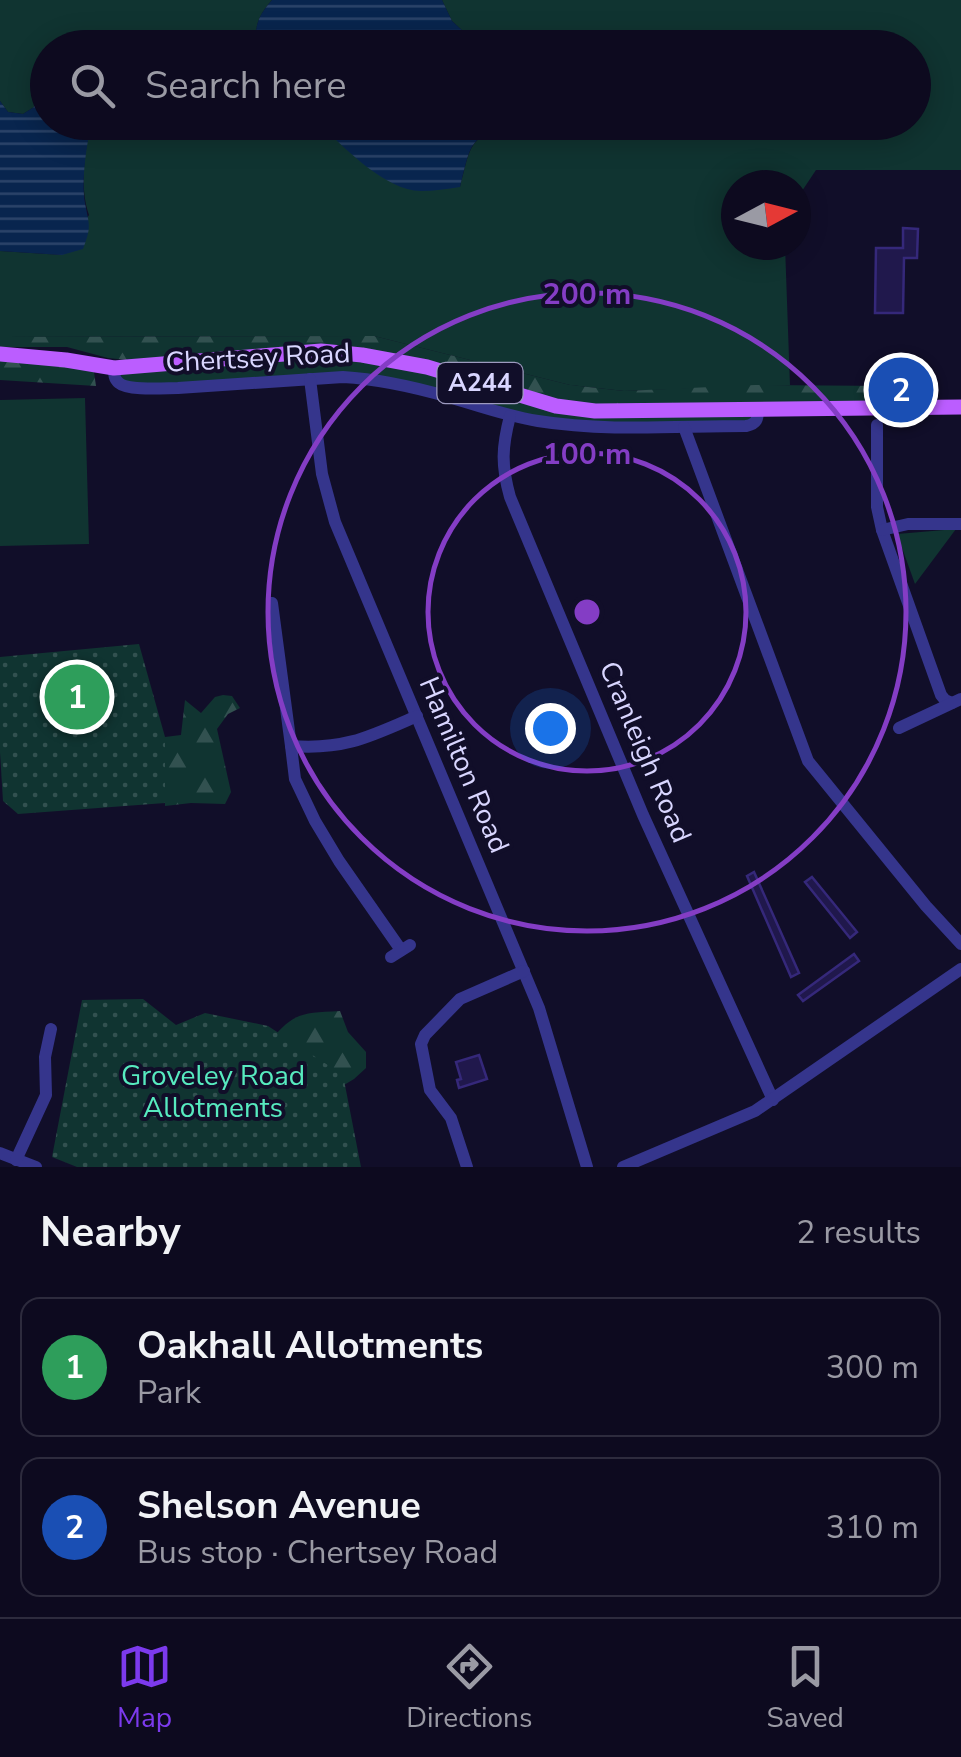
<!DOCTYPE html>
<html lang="en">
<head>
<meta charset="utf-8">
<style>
  :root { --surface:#0d0a1f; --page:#161328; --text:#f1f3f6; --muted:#9a9aa4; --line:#2d2b3d; --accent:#7c3aed }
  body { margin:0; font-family:"Nunito Sans",sans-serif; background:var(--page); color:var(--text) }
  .compass { position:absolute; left:721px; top:170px; width:90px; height:90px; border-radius:50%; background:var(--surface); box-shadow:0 5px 25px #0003; rotate:83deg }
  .you { position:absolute; left:550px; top:728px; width:35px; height:35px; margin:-25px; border:8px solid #fff; border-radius:50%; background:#1a73e8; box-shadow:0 0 0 15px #1a73e833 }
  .badge { display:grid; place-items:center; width:65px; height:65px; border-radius:50%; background:var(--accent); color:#fff; font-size:32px; font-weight:700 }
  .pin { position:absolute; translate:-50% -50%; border:5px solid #fff; box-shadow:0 2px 10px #0006 }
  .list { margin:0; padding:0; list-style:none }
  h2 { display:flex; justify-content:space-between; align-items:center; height:130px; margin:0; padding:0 40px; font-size:42px }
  h2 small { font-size:32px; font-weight:400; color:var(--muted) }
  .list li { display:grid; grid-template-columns:65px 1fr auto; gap:30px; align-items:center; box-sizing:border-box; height:140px; margin:0 20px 20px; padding:0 20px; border:2px solid var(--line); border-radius:20px }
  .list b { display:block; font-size:38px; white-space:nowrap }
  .list p { margin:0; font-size:32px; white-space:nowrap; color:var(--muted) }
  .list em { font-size:32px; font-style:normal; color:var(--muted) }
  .icon { flex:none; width:55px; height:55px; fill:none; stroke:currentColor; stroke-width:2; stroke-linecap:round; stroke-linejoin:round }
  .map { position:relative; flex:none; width:961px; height:1167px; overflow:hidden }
  .search { position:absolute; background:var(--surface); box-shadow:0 5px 25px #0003; left:30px; right:30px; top:30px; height:110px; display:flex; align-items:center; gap:25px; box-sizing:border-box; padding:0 35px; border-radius:55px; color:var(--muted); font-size:38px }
  .sheet { height:450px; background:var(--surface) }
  nav { display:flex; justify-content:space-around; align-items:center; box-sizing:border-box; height:140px; border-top:2px solid var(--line); background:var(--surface); font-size:28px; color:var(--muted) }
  nav a { display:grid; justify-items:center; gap:5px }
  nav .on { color:var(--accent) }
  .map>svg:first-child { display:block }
  .grass { fill:#103431 }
  .forest { fill:url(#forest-firs) }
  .park { fill:url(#park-dots) }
  .water { fill:url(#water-rules) }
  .building { fill:#20184c; stroke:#35287a; stroke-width:2.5 }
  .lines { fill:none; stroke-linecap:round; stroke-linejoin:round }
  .minor { stroke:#35358c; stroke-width:12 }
  .major { stroke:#bb5dff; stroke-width:15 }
  .ring { fill:none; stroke:#843dc5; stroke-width:5 }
  .labels { text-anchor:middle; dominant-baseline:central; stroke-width:8; stroke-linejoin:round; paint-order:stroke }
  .shield { fill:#110e29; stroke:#9d9abf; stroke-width:2.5 }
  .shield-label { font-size:25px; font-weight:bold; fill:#d9d6ff }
  .street-label { font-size:28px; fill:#d9d6ff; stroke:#110e29 }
  .park-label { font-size:28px; fill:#57eabf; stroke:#110e29 }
  .centre { fill:#843dc5; stroke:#110e29; stroke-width:5 }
  .ring-label { font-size:30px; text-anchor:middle; font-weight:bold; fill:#843dc5; stroke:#110e29; stroke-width:8; stroke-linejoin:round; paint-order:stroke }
</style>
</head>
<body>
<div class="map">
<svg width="961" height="1167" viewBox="0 0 961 1167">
  <defs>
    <pattern id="forest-firs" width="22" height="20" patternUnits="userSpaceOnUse" patternTransform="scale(2.5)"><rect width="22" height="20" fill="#103431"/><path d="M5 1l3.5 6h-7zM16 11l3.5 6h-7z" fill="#325150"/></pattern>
    <pattern id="park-dots" width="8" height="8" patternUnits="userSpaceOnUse" patternTransform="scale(2.5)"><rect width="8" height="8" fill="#103431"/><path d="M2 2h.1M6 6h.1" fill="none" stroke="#325150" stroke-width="1.8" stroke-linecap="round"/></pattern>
    <pattern id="water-rules" width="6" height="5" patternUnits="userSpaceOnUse" patternTransform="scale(2.5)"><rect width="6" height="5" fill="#08254e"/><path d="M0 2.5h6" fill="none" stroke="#2b4469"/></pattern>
  </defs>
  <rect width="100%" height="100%" fill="#110e29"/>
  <g class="grass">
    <path d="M0,0H272C258,16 254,26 257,47L48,48L47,77L42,79L34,107L23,114L8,112L0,101Z"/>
    <path d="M442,0H961V170H816L796,200V185H736V245H785L790,385L624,391L570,385L374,336L0,337V251L62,255L89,215C79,187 85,151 91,123H318L358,159L460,187C471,147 467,138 511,123L914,122V48L480,47L452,21Z"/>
    <path d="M278,354L427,367L758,409L754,425L541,422L384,382L125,386L114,368Z"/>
    <path d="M85,398L89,544L0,546V400Z"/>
    <path d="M956,529L915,584L897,534Z"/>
  </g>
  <g class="forest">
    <path d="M374,336L570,385L624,391L755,385L888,386L898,363L915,371L901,393L886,402L576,405L399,357L136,361L108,358L67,347H0V337Z"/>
    <path d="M92,359L96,386L0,380V360Z"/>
    <path d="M223,695L232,696L240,708L228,714L217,729L231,792L225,804L191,803L165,806V737L181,735L185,700L201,713L215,697Z"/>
    <path d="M340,1011L348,1032L366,1052V1068L354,1079L339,1088L269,1042C294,1012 302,1013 340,1011Z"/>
  </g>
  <g class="park">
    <path d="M139,644L165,737V803L18,814L3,801L0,752V657Z"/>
    <path d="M143,999L176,1025L205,1013L268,1026L343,1075L361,1167H77L52,1157L82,1000Z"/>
  </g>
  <g class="water">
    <path d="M272,0H442L452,21L480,47H257C254,26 258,16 272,0Z"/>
    <path d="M47,77L48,122L91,123C87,146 81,178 85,203C89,225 92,226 83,249L62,255L0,251V101L8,112L23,114L34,107C34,95 33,81 47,77Z"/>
    <path d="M318,123H511C467,138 471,146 460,187C447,189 434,191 421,191C385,191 343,146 318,123Z"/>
  </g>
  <g class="building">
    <path d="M903,228L918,229L917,258H904L903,313H875L876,248H903Z"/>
    <path d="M754,872L799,973L791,977L747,876Z"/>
    <path d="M812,877L857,932L850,938L805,882Z"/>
    <path d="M854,954L859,961L803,1001L798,995Z"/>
    <path d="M479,1055L487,1079L459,1088L457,1080L461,1079L456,1062Z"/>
  </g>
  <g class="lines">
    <g class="minor">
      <path d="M114,368C114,374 114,379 119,383C128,391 165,388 178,388L343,377C378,379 414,387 449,397C479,406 507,416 538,421C607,432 677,426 746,426C757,424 758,419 758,409"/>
      <path d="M310,379L322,474L335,522L539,1008L587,1167"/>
      <path d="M510,416C502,447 501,465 510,497L643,815L773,1100"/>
      <path d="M877,425V507L882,530L941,695L945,700L952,703"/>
      <path d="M684,427L808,761L926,906L961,944"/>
      <path d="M882,530L908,524H961"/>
      <path d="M272,603L291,746"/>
      <path d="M899,728L961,699"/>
      <path d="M401,950L339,861L315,821L295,779L291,746C344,750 369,737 417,716"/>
      <path d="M391,957L410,945"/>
      <path d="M0,1153L36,1167"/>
      <path d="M16,1160L46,1095L45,1057L51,1029"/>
      <path d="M467,1167L451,1118L430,1090L421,1044L425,1035L460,999L524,971"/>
      <path d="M623,1167L755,1111L961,969"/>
    </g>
    <path class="major" d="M0,354L66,360L114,368L321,351L362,355L427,367L556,406L595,411L961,407"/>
  </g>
  <g class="ring">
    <circle cx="587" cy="612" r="159"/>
    <circle cx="587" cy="612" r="319"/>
  </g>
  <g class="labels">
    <rect class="shield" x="437.5" y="363" width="85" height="40" rx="8"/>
    <g class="shield-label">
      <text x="480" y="383">A244</text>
    </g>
    <g class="street-label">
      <text transform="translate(258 358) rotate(-3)">Chertsey Road</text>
      <text transform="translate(645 752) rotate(67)">Cranleigh Road</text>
      <text transform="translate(464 765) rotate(67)">Hamilton Road</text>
    </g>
    <g class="park-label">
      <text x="213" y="1076">Groveley Road<tspan x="213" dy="32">Allotments</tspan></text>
    </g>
  </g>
  <circle cx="587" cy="612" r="15" class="centre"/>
  <g class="ring-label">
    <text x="587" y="304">200 m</text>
    <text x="587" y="464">100 m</text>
  </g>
</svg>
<svg class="compass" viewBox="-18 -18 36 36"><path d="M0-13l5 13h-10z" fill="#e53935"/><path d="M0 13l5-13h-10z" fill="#9a9aa4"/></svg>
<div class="you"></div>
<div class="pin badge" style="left:77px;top:697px;background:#2e9e5b">1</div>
<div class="pin badge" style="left:901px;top:390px;background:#1a4fb4">2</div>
<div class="search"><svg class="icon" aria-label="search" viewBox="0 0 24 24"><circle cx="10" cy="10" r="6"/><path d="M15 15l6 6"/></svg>Search here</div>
</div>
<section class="sheet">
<h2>Nearby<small>2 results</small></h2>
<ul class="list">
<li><span class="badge" style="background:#2e9e5b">1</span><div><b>Oakhall Allotments</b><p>Park</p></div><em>300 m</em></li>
<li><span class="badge" style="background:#1a4fb4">2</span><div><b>Shelson Avenue</b><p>Bus stop · Chertsey Road</p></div><em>310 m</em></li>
</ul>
</section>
<nav>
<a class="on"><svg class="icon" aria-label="map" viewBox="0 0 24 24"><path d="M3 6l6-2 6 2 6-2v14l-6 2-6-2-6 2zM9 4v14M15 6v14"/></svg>Map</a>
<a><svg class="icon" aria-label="directions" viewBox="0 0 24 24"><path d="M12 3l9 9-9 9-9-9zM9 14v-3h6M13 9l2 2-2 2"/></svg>Directions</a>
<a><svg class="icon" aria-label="saved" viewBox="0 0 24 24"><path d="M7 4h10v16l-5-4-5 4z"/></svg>Saved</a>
</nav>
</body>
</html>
